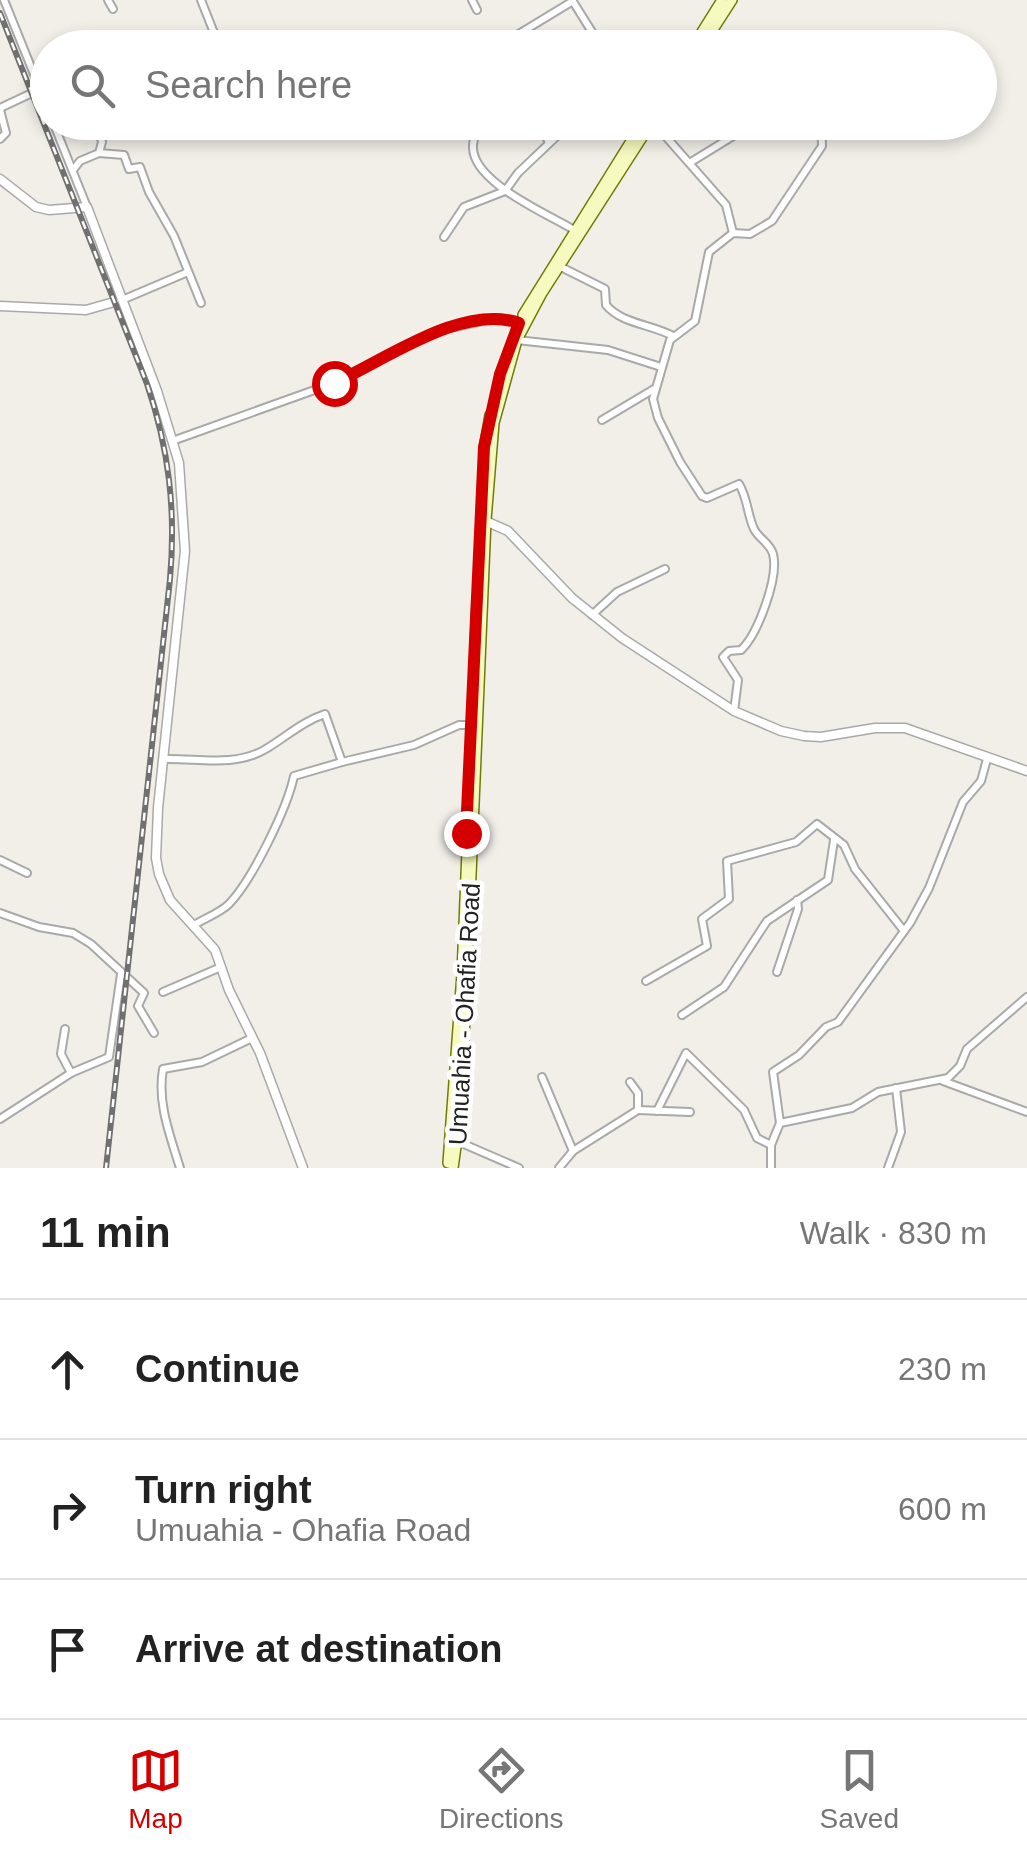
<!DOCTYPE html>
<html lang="en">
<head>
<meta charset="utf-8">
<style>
  :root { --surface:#fff; --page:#f6f6f6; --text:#222; --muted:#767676; --line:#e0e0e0; --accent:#d40000 }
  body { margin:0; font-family:Helvetica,sans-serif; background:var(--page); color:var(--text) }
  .stop { position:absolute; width:30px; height:30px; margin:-22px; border:8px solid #d40000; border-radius:50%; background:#fff }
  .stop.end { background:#d40000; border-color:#fff; box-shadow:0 2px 10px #0008 }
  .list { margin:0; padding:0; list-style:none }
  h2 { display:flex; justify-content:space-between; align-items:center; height:130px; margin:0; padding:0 40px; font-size:42px }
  h2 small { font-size:32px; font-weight:400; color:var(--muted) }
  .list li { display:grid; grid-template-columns:65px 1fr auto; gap:30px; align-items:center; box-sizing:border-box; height:140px; padding:0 40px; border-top:2px solid var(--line) }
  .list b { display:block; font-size:38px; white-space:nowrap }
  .list p { margin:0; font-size:32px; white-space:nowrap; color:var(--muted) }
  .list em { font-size:32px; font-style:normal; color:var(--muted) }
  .icon { flex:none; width:55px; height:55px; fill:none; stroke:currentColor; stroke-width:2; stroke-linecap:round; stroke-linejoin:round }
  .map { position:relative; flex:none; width:1027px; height:1168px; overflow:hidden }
  .search { position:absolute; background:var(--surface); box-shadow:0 5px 15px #0003; left:30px; right:30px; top:30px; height:110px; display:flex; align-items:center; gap:25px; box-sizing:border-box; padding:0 35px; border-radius:55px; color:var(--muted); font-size:38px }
  .sheet { height:550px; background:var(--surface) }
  nav { display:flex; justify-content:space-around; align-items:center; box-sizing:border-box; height:140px; border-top:2px solid var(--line); background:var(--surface); font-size:28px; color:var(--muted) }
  nav a { display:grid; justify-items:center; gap:5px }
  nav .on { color:var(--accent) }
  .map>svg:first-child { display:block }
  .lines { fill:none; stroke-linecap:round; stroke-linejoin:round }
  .minor-casing { stroke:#a9a9a9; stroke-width:10 }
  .tertiary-casing { stroke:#a9a9a9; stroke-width:11 }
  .secondary-casing { stroke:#707d05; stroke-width:12 }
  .minor { stroke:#fff; stroke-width:6 }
  .tertiary { stroke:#fff; stroke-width:8 }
  .secondary { stroke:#f7fabf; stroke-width:9 }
  .rail-casing { stroke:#707070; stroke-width:6 }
  .rail { stroke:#fff; stroke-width:2.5; stroke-dasharray:8; stroke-linecap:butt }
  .route { stroke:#d40000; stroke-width:12 }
  .labels { text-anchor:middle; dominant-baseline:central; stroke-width:9; stroke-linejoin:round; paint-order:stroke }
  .street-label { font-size:25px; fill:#222; stroke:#fff }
</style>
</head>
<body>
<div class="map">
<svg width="1027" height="1168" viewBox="0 0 1027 1168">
  <rect width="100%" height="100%" fill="#f2efe9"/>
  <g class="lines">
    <defs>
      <g id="minor">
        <path d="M4,0L48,109"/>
        <path d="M108,0L113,9"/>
        <path d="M201,0L220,48"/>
        <path d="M472,0L477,10"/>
        <path d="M572,0L602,48"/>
        <path d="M505,48L517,35L573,1"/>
        <path d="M0,108L32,93"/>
        <path d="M0,110L6,133L0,139"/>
        <path d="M53,122L87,207"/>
        <path d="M479,122C477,130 473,139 473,146C471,182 548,214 574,230"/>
        <path d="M539,122L549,143"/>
        <path d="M653,122L726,205L733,233"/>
        <path d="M99,153L124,155L129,169L140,167L149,192L174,236L201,303"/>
        <path d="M691,162L756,122"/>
        <path d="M73,170L80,161L99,153L102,142L96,122"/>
        <path d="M444,237L464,207L505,191L518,173L559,134"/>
        <path d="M559,266L605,289L606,305C622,324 651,324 673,336"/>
        <path d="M122,300L188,272"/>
        <path d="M517,340L608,350L661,367"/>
        <path d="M602,420L654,389"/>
        <path d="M175,440L334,383L436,331L496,318L519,323"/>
        <path d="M592,615L617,592L665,569"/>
        <path d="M734,711L738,680L723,657L729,651L741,650C758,634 779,577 773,554C770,543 759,539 754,529C747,514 748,499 739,484L707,498L702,496L680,462L658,418L653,399L670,340L695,321L709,252L733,233L750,234L772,221L822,146L821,122"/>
        <path d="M164,759C197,758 234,767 264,750C285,738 301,722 325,714L342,762L414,745L459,725H470"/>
        <path d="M0,860L27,873"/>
        <path d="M0,913L39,927L73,933L91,944L144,993L138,1006L154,1033"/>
        <path d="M194,925C205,918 220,913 229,904C252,880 287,809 294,776L342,762"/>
        <path d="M777,972L798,909L797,900"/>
        <path d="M646,981L707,946L702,919L729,899L727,861L796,842L817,824L844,845L855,869L904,931"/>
        <path d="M163,992L221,967"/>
        <path d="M682,1015L724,987L767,921L828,880L834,840"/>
        <path d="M65,1029L61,1054L71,1073"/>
        <path d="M542,1077L573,1151"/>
        <path d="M943,1081L1027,1112"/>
        <path d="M638,1110L690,1112"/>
        <path d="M657,1111L686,1053L744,1110L757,1138L771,1145"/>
        <path d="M0,1119L71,1073L109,1057L121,974"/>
        <path d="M780,1123L773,1072L799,1055L826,1027L838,1022L910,923L929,888L963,802L981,781L987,759"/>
        <path d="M459,1142L519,1168"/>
        <path d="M180,1168C170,1135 157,1103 163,1069L202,1062L252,1038"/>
        <path d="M559,1168L573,1151L638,1110V1093L630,1082"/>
        <path d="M771,1168V1145L780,1123L852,1108L878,1092L948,1078L960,1066L967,1049L1027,997"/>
        <path d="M888,1168L901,1132L896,1088"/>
      </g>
      <g id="tertiary">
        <path d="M0,179L36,207L49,210L87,207L157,391L179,463L185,551L158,808L156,858L159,874L170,900L215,950L229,990L260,1053L303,1168"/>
        <path d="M0,306L86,310L114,302"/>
        <path d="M481,519L508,531L572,598L622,638L734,711L781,731L804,736L821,737L875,728H905L1027,771"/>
      </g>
      <g id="secondary">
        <path d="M692,48L722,0"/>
        <path d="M701,48L732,0"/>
        <path d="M523,315L643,122"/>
        <path d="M484,449L490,415"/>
        <path d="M448,1163L462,974L477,604"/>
        <path d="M453,1168L461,1111L486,520L494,423L517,340L542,293L652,122"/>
      </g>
    </defs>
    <use href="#minor" class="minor-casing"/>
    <use href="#tertiary" class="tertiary-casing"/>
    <use href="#secondary" class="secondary-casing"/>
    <use href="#minor" class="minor"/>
    <use href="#tertiary" class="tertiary"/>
    <use href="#secondary" class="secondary"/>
    <defs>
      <path id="rail" d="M0,13L147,384C169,449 176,510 170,579L106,1168"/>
    </defs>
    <use href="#rail" class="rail-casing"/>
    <use href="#rail" class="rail"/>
  </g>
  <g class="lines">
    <path class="route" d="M334,383C384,361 462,303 519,323L500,374L484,447L466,833"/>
  </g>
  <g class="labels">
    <g class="street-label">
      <text transform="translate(464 1014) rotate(-87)">Umuahia - Ohafia Road</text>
    </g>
  </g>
</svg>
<div class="stop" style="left:334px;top:383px"></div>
<div class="stop end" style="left:466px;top:833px"></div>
<div class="search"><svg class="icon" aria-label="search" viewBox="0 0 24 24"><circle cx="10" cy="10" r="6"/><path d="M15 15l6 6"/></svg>Search here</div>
</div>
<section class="sheet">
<h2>11 min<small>Walk · 830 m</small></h2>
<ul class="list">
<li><svg class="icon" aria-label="ahead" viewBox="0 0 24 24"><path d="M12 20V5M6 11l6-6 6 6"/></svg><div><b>Continue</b></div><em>230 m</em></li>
<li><svg class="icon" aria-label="right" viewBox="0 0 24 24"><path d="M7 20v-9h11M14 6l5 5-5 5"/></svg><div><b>Turn right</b><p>Umuahia - Ohafia Road</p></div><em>600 m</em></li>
<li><svg class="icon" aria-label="arrive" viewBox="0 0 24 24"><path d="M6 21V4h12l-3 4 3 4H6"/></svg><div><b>Arrive at destination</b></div></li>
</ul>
</section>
<nav>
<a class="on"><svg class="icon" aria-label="map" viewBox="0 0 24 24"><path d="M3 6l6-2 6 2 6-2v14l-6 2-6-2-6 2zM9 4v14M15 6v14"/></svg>Map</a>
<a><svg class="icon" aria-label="directions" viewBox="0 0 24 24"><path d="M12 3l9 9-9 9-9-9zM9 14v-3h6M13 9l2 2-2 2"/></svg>Directions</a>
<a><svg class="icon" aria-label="saved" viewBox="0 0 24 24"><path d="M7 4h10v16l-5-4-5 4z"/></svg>Saved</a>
</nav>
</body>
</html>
